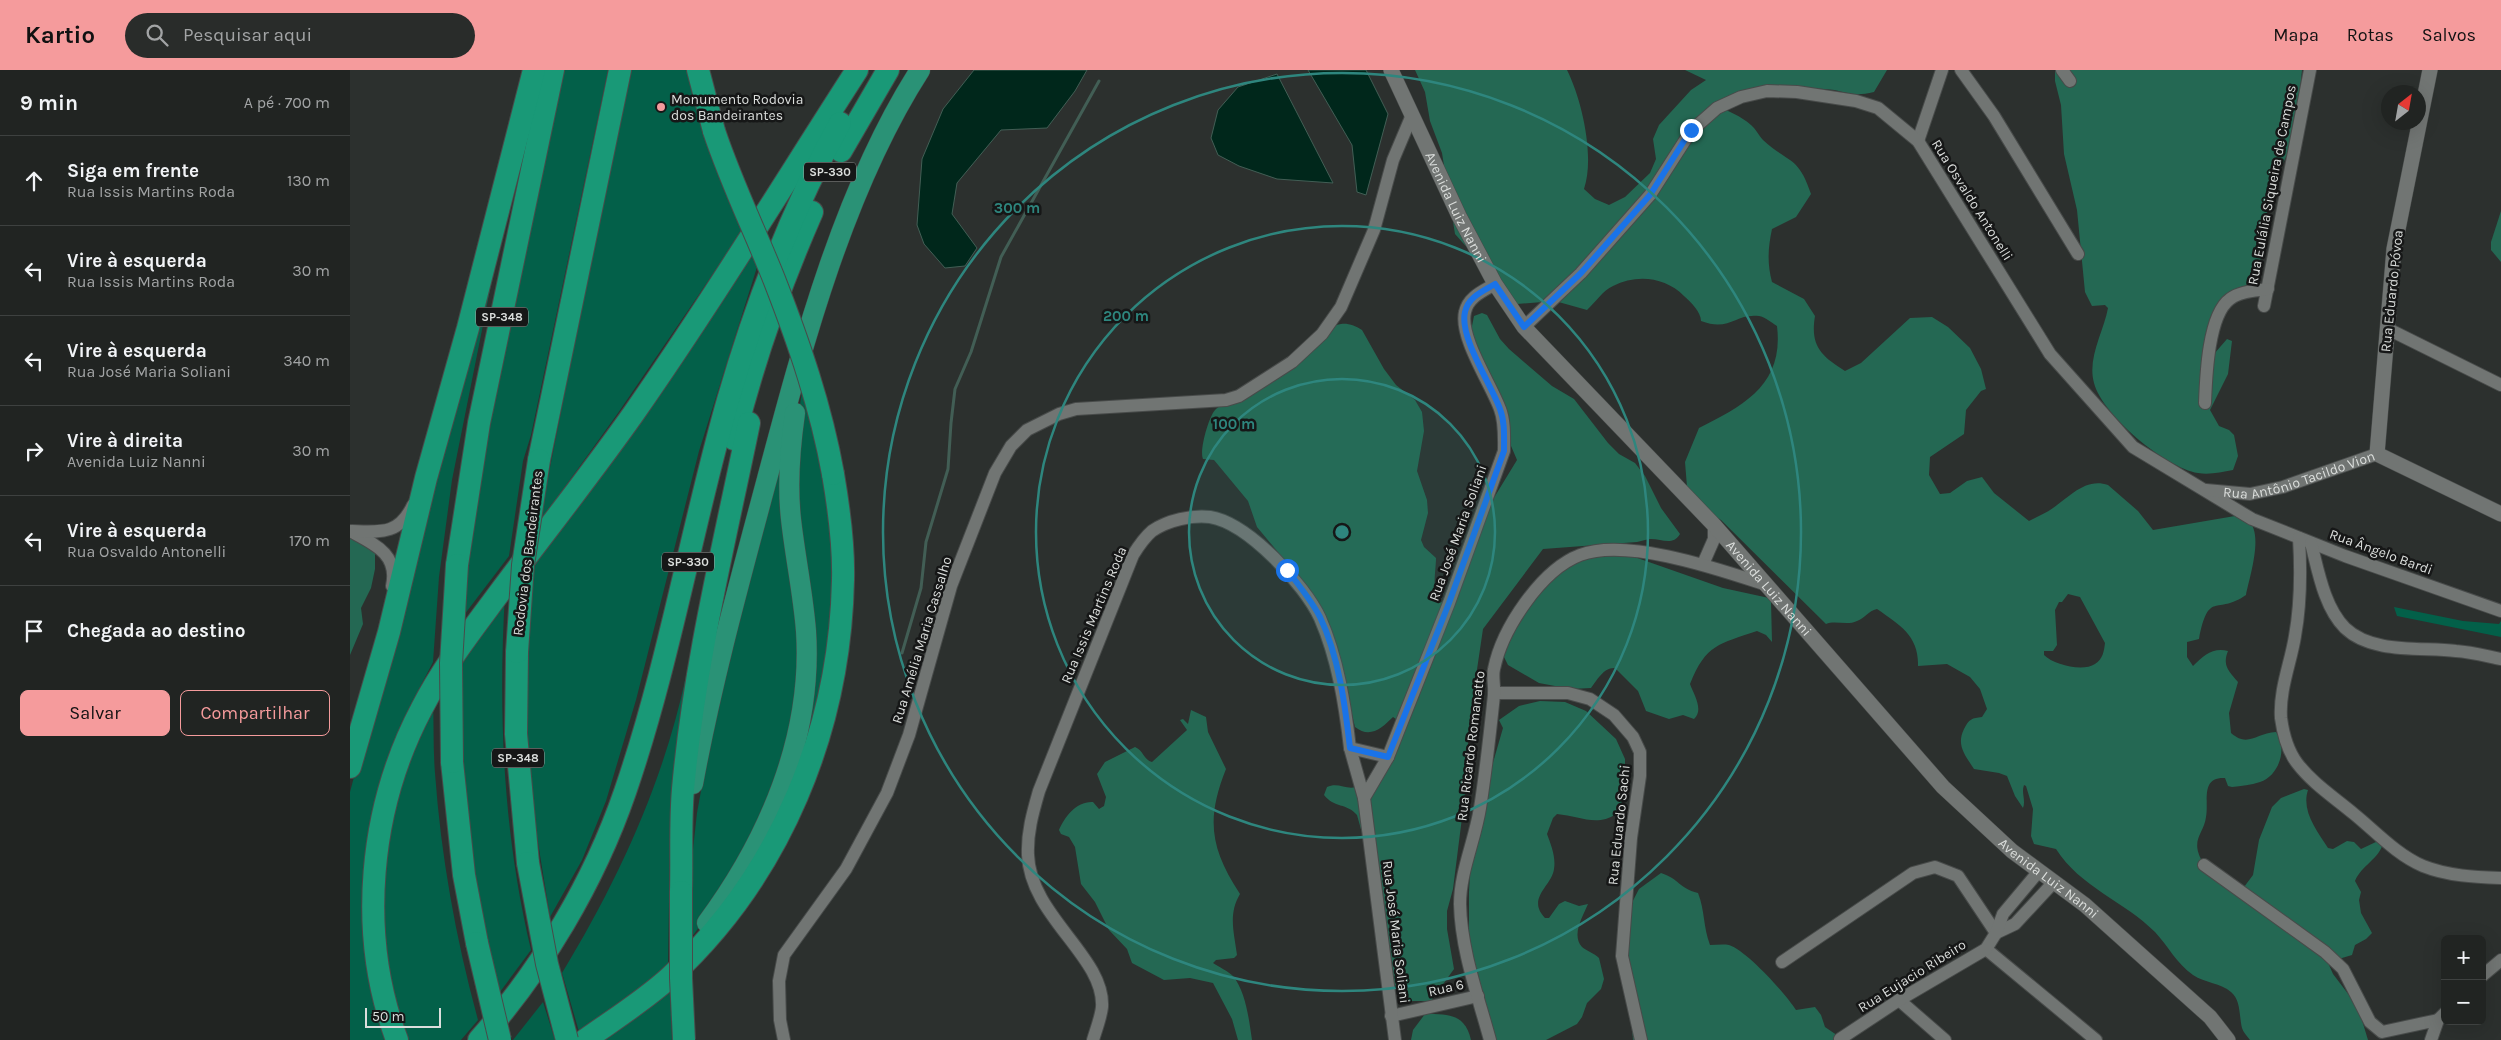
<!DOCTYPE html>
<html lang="pt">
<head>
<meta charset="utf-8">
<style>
  :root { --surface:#212422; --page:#292c2a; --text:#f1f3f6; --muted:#a2a4a5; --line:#3e4140; --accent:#f59b9c }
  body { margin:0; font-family:Karla,sans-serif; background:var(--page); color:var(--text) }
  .controls { position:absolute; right:15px; bottom:15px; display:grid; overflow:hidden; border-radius:8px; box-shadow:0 5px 20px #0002 }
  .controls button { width:45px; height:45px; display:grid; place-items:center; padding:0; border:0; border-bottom:1px solid var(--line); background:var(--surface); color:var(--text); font:25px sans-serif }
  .compass { position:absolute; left:2031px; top:15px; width:45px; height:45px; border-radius:50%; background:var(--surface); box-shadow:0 5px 20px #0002; rotate:31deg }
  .scale { position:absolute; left:15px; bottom:12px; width:76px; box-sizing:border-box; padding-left:5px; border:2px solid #dbdedc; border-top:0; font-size:14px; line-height:18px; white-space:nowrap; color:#dbdedc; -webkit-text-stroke:4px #161717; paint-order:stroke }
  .stop { position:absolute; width:15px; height:15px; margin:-11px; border:4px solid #1a73e8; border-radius:50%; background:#fff }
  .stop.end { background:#1a73e8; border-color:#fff; box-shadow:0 1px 5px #0008 }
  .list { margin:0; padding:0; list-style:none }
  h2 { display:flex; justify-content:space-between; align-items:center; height:65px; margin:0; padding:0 20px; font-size:21px }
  h2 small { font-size:16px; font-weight:400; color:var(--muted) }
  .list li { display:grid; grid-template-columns:32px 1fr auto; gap:15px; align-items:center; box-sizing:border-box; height:90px; padding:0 20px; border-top:1px solid var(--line) }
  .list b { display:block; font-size:19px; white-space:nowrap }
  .list p { margin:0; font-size:16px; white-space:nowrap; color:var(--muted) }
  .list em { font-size:16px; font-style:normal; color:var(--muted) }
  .actions { display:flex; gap:10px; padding:15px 20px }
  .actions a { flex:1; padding:11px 0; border:1px solid var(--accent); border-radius:8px; text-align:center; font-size:18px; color:var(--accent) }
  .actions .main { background:var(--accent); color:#111 }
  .icon { flex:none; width:28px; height:28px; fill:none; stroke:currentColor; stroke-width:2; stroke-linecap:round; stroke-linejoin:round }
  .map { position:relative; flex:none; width:2151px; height:970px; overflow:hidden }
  header { display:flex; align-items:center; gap:30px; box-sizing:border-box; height:70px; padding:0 25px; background:var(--accent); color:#111 }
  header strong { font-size:24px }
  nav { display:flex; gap:28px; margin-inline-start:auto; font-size:18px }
  .search { width:350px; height:45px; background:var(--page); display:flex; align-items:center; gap:12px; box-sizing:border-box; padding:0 18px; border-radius:28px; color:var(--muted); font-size:19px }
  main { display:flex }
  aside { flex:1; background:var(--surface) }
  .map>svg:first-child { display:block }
  .green { fill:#036049 }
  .forest { fill:#246853; fill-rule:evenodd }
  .water { fill:#00271b; stroke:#425e55 }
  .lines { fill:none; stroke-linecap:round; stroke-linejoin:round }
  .stream { stroke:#425e55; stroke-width:3 }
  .minor-casing { stroke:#484b4a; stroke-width:14 }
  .tertiary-casing { stroke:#484b4a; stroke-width:16 }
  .trunk-casing { stroke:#484b4a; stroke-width:21 }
  .motorway-casing { stroke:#484b4a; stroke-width:24 }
  .minor { stroke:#717573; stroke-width:12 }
  .tertiary { stroke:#717573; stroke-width:15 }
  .trunk { stroke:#2a9276; stroke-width:20 }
  .motorway { stroke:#199977; stroke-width:22 }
  .motorway-bridge-casing { stroke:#484b4a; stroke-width:24; stroke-linecap:butt }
  .motorway-bridge { stroke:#199977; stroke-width:22 }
  .route { stroke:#1a73e8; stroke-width:6 }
  .ring { fill:none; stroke:#2e867e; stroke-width:2.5 }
  .poi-dot { fill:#f59b9c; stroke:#161717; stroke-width:2 }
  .labels { text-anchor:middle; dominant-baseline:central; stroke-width:5; stroke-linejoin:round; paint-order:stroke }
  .shield { fill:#161717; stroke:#a0a2a1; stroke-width:1 }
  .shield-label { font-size:12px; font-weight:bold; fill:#dbdedc }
  .poi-label { font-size:14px; fill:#dbdedc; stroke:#161717; text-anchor:start }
  .street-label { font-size:14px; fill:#dbdedc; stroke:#161717 }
  .centre { fill:#2e867e; stroke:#161717; stroke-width:2.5 }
  .ring-label { font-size:15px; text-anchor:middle; font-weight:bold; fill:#2e867e; stroke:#161717; stroke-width:5; stroke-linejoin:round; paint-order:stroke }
</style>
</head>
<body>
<header>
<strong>Kartio</strong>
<div class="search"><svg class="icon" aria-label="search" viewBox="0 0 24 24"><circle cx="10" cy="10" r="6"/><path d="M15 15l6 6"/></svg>Pesquisar aqui</div>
<nav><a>Mapa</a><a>Rotas</a><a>Salvos</a></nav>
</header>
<main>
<aside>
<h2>9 min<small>A pé · 700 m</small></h2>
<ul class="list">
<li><svg class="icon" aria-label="ahead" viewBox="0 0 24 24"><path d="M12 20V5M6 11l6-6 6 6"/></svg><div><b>Siga em frente</b><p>Rua Issis Martins Roda</p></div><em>130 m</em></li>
<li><svg class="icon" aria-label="left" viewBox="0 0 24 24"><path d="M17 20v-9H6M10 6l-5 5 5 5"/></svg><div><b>Vire à esquerda</b><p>Rua Issis Martins Roda</p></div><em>30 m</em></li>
<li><svg class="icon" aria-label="left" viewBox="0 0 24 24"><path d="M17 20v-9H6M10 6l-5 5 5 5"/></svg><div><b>Vire à esquerda</b><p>Rua José Maria Soliani</p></div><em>340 m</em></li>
<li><svg class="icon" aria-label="right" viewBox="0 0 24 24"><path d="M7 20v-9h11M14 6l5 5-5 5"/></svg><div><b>Vire à direita</b><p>Avenida Luiz Nanni</p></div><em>30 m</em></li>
<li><svg class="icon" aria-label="left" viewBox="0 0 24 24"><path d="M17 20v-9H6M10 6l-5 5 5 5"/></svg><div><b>Vire à esquerda</b><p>Rua Osvaldo Antonelli</p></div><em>170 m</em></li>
<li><svg class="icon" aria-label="arrive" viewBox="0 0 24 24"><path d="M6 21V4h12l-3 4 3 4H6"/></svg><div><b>Chegada ao destino</b></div></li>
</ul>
<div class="actions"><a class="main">Salvar</a><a>Compartilhar</a></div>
</aside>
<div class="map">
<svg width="2151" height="970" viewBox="0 0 2151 970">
  <rect width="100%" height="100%" fill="#2c302e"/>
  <g class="green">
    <path d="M209,0H258L181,365L173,391L159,486L111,549L119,460Z"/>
    <path d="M282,0H351L393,160L268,343L189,453L261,89Z"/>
    <path d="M161,115L102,410L89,507L83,592L64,629L33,700L16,776L12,817L13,861L17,895L37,970H0V722Z"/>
    <path d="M401,178L408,194L349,381L286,630L256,731L232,790L200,847L181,729L177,676L178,558L185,486Z"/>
    <path d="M453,315L472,383L484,493L481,556L466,642L445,709L452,663L447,460L448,348Z"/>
    <path d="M432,380L452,602L424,725L355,849L341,868L340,806L347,743L360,671Z"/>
    <path d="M155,524C148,642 153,763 181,880L147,926L118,778L111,663L112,586Z"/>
    <path d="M2044,537L2113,551L2149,554L2151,551V567L2047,546Z"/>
    <path d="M336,606H340L320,772L318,893L301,911L230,965L212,903C268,811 314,711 336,606Z"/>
    <path d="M83,631C84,655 83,679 85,703C91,787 106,869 128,950L111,970H57L47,943L35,888L31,839L43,733Z"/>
    <path d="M320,918L322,970H253Z"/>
    <path d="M193,932L205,970H163Z"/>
  </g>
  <g class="forest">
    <path d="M1065,0H1217C1232,30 1245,87 1234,119L1245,129L1259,135L1275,127L1300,103L1306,89L1303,69L1309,55L1341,20L1356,10L1335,0H1537L1524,22C1500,28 1496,20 1474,19C1438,17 1401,28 1366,36C1378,41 1391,46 1401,55C1406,59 1409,66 1413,70C1439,94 1448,85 1461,124L1446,147L1422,159C1418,178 1417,193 1422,212L1454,229L1465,246C1460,276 1471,286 1495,301L1511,293L1560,248L1582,247L1598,257L1620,278L1631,299L1636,319L1631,321L1616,340L1614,364L1580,387L1579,405L1590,424L1600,423L1617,411L1632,407L1644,423L1679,451C1687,447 1696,443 1703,438C1719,427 1736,407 1758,415L1788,441L1803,460L1885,446C1889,447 1894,448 1897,450C1915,461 1899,509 1896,525C1866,546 1859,519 1849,569L1837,572V587L1843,596C1853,586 1863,577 1878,581C1872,596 1879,601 1888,612L1879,643L1881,663C1898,678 1906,663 1926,662C1938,678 1929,706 1910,712C1901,715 1891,716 1882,717L1878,716L1875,708C1850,707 1859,731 1856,747C1854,764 1840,769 1852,791C1856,799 1885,812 1894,817L1903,805L1909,770L1922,737L1931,728L1954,719L1958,720C1951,741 1967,761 1978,778L1983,779L1997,771L2004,772L2011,779L2028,771L2033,773C2030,788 2011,796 2005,811L2011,822L2009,830L2011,843L2022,863L2016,869L2005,875L2002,885L1982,891L1979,895L1983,904L2008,937L2018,970H1900C1897,966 1893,962 1892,958C1889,946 1891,930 1881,922C1871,913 1855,913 1843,905C1827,894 1818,876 1805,862C1774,831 1730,817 1706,779L1684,774L1681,766L1683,739L1676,716L1674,715C1671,723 1676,730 1673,738L1665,726L1657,706L1649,703L1624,699C1615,685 1606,675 1614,659C1619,649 1622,648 1632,647L1637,639L1630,619L1620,607L1597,594L1568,596C1569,566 1550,555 1527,539C1518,541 1515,548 1507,551C1497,556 1485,550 1476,554L1371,450L1338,429L1335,392L1349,358C1395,335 1434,314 1427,256C1422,253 1415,247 1409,246C1385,243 1380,262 1351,251C1351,242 1341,232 1334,226C1315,207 1287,204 1263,216C1253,220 1245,233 1237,240L1205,231L1167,234L1105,164L1092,83L1080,51L1075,22ZM1718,524L1730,527L1755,573C1754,581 1753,589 1745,594C1733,602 1704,595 1694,585V581H1703L1707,575L1705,540L1709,532H1712Z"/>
    <path d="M1705,0H1952L1947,50L1938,83L1925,109L1920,127L1912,166L1910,196L1873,247L1862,277L1864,284L1877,269L1882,271L1878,304L1860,340L1869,356L1879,360L1884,365L1888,386L1883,400C1871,402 1860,405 1848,403C1816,398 1752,345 1744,313C1737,288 1754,261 1758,238L1755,235L1742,236L1735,222L1727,140L1714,84L1711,35L1705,11Z"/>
    <path d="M2151,141V192L2141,180V172Z"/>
    <path d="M1132,243L1137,245L1150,269L1159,279L1202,316L1224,329L1258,373L1269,384L1285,393L1295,406L1311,438L1330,464C1322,477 1311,468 1299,469C1295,470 1291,471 1287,472L1193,479L1133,559L1121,640L1117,685L1118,700L1103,819L1097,841V859L1104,899L1081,931H1055L1043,914L1027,817L1007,745C997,733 984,738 974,725L977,717C988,712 996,720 1006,717C1026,712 1042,667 1046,649L1043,647C1032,658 1020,669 1005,657L987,583L947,505L907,457L898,431L864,390L853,389C849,381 859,345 866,339C880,327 900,327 915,317C934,305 972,255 991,254C998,253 1006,256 1012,260L1034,299L1046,315L1065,330L1072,342L1074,361L1067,401L1077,430L1078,443L1071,470L1074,477L1086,488C1086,500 1081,525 1090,533L1096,529L1131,449L1167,390L1153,357L1145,345L1139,314L1121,261L1124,246Z"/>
    <path d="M0,466L25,481V499L21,518L11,538L13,554L0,585Z"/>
    <path d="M1276,484L1373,518L1419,528L1421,531L1422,572L1416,565L1407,561C1369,574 1356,574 1340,614C1344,625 1354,640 1344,649L1333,645L1319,649L1296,641L1288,621L1265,598C1254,597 1247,610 1241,618L1221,619L1189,613L1158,595L1154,587L1156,575L1169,545L1207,500L1242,485Z"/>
    <path d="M1190,631L1215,632L1236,641L1266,669L1275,689V726L1266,744C1247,757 1229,746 1207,744L1203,748L1197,764C1201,775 1206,787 1204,799C1202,816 1176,828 1195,848H1199L1209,834L1215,831L1229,836L1238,834C1233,846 1221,865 1232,877C1237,881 1244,883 1249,888L1254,909L1251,919L1237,933L1232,947L1227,954L1196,970H1145L1119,875V822L1121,784L1140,703L1153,658L1149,650L1169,636Z"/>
    <path d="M841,640L856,647L858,662L876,699C856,749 860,778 890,824C878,844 884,862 887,885L884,888L866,890L863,893C869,897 878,901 883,906C896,922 899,950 902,970H888L882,949L863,913L840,908L814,910L782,893L777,879L759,860L745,832L731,814L725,777L719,767L711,764L709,760C715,746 727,731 743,732L749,739L754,736L756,727L747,704L755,692L785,677C793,680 794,690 802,692L837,660L830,650L833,649L838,654Z"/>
    <path d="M1311,803C1330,809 1328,818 1348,823C1355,841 1353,856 1360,875C1366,875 1373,874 1379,875C1397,881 1435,923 1446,940L1465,937L1471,945L1475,957L1494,970H1283L1273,850L1289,819Z"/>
    <path d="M1075,944C1099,944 1115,944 1121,970H1061L1063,960Z"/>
  </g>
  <g class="water">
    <path d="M624,0H737L725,21L697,58L651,60L607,113L602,144L627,178L615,196L595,198L574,174L567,155L572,89L593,39Z"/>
    <path d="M958,0H1016L1038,44L1016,125L1007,122L1002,75Z"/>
    <path d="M927,4L983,113L927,109L889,96L868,85L861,68L868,40L888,17Z"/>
  </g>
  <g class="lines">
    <path class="stream" d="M552,583L571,518L576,472L598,399L601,353L605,319L621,282L651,187L749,11"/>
    <defs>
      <g id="minor">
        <path d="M1611,0L1644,46L1728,184"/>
        <path d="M1712,0L1720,11"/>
        <path d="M1568,71L1592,0"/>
        <path d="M1914,236L1960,0"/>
        <path d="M1174,257L1231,203L1300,125L1341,61L1367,38L1391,27L1417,21L1447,22L1506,31L1528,38L1568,71L1700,284L1783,377L1902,449L1995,486L2151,541"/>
        <path d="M2038,259L2151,315"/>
        <path d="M1855,333C1856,307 1858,245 1880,229C1890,221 1906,221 1918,219"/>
        <path id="s1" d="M1856,420L1900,424L1933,417L2027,384"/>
        <path d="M0,461C24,474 49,484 42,516"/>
        <path d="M2,461C31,462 49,465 63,435"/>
        <path d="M1949,468C1951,501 1951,533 1945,566C1941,592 1929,620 1931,648C1933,663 1938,681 1947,693C1962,713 1985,728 2004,744C2025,761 2047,785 2073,796C2098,806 2125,807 2151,808"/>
        <path d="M1961,473C1968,500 1974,537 1995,558C2022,584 2071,577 2106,581C2121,582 2136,586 2151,589"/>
        <path d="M1353,494L1364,469V455"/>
        <path d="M1144,623H1218L1240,629L1264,645L1283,667L1290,682V706L1281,768L1272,886L1291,970"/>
        <path d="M1000,678L1014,728"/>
        <path d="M1854,795L1975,882L1993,899L2020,952L2032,962L2088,950"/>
        <path d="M1646,863L1665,854L1704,812"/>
        <path d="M1636,879L1746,970"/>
        <path d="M1432,892L1563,803L1585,797L1608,806L1646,863"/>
        <path d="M2132,906L2151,890"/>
        <path d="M1549,930L1595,970"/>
        <path d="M1041,946L1128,926"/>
        <path d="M1490,969L1549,930L1636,879L1646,863L1653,844L1689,801"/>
        <path d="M434,970L430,950L429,911L434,885L496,799L537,723L559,665L601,516L645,403L661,376L677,360L709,344L726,339L876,330L889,326L942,292L972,264L991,237L1024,160L1043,90L1062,45"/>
        <path d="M743,970C746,960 751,947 752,937C755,887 680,846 678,785C677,762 683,742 689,721L783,485C788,477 795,467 802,461C818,450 842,445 860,447C898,453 955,515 970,548C988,589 995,635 1000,678L1038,687"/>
        <path d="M1045,970L1014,728L1038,687L1099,533L1154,381C1154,367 1155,352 1150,339C1141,314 1109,267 1115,242C1118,227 1133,221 1145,214"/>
        <path d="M1140,970C1128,926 1111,880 1110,834C1110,802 1125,770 1130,738C1136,701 1140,663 1144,625C1145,617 1142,607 1144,599C1152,559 1191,500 1230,485C1277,467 1371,500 1417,515"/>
        <path d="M2081,970L2088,950L2095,943"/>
      </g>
      <g id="tertiary">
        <path id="s2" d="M1041,0L1109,146L1145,214L1174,257L1364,455L1593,717L1662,781L1735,835L1860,947L1878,970"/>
        <path d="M2080,0L2044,179L2027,384L2151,444"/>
      </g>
      <g id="trunk">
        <path d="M343,714C362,611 390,510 417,409C453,274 494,118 570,0"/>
        <path d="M357,853C419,769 463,666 456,561C453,523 445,486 441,449C437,413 440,378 445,343"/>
      </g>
      <g id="motorway">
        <path d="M348,0L364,61"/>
        <path d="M491,81L538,0"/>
        <path d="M384,369C403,291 430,215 462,142"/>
        <path d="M189,390L270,0"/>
        <path d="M107,495L129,353L203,0"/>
        <path d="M167,582L166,664L178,793"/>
        <path d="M102,692L114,805L127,873"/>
        <path d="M0,697L39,562L76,408L118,258L184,0"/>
        <path d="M331,822C332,787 330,754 333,719C344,596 374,474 399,353"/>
        <path d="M47,970C7,864 19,738 72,638C93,597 122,560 150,522C194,463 241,404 284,343C362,231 433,115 507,0"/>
        <path d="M129,970C192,899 244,812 275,722C319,594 341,460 378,330C406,233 441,141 490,53"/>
        <path d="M235,970C263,950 295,930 320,907C431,805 490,659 493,510C494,474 489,439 483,404"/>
      </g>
    </defs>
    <use href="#minor" class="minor-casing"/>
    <use href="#tertiary" class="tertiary-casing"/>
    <use href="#trunk" class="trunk-casing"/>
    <use href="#motorway" class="motorway-casing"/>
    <use href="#minor" class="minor"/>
    <use href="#tertiary" class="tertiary"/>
    <use href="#trunk" class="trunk"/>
    <use href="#motorway" class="motorway"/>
    <defs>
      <g id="motorway-bridge">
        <path d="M364,61C381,112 404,159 424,209C449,273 471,337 483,404"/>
        <path d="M167,582L173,495L189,390"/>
        <path d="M102,692L101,593L107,495"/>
        <path d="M178,793L197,894L217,970"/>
        <path d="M331,822V908L334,970"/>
        <path d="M127,873L150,970"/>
      </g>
    </defs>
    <use href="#motorway-bridge" class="motorway-bridge-casing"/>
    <use href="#motorway-bridge" class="motorway-bridge"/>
  </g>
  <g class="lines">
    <path class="route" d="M937,500C949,515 961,530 970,547C989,587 995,635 1000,678L1038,687L1099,533L1154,381C1154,367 1155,352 1150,339C1141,314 1109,267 1115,242C1118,227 1133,221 1145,214L1174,257L1231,203L1300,125L1341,60"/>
  </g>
  <circle cx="992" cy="462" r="153" fill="#2e867e" fill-opacity=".12"/>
  <g class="ring">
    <circle cx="992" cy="462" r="153"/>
    <circle cx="992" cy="462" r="306"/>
    <circle cx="992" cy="462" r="459"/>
  </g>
  <circle class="poi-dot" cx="311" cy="37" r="5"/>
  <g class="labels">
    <g class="shield">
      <rect x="454" y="92.5" width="52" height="19" rx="4"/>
      <rect x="126" y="237.5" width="52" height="19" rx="4"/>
      <rect x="312" y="482.5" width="52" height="19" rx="4"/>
      <rect x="142" y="678.5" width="52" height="19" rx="4"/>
    </g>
    <g class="shield-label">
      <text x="480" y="102">SP-330</text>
      <text x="152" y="247">SP-348</text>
      <text x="338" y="492">SP-330</text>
      <text x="168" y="688">SP-348</text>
    </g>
    <g class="poi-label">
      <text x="321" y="29">Monumento Rodovia<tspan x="321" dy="16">dos Bandeirantes</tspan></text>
    </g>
    <g class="street-label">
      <text transform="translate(1922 115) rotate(-79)">Rua Eulália Siqueira de Campos</text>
      <text transform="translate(1622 130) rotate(58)">Rua Osvaldo Antonelli</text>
      <text stroke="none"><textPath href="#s2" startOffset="152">Avenida Luiz Nanni</textPath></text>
      <text transform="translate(2042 221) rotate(-84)">Rua Eduardo Póvoa</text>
      <text stroke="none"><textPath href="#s1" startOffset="96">Rua Antônio Tacildo Vion</textPath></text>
      <text transform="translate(1108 463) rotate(-70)">Rua José Maria Soliani</text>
      <text transform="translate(2031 482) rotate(20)">Rua Ângelo Bardi</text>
      <text transform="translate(178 483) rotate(-83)">Rodovia dos Bandeirantes</text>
      <text stroke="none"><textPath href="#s2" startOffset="648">Avenida Luiz Nanni</textPath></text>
      <text transform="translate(744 545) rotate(-67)">Rua Issis Martins Roda</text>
      <text transform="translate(572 570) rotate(-73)">Rua Amélia Maria Cassalho</text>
      <text transform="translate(1121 676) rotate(-83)">Rua Ricardo Romanatto</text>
      <text transform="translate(1269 755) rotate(-84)">Rua Eduardo Sachi</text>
      <text stroke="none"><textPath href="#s2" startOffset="1052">Avenida Luiz Nanni</textPath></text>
      <text transform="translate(1046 862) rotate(83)">Rua José Maria Soliani</text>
      <text transform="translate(1562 906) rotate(-32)">Rua Eujacio Ribeiro</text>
      <text transform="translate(1096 918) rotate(-13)">Rua 6</text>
    </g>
  </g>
  <circle cx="992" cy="462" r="8" class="centre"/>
  <g class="ring-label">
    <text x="667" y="143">300 m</text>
    <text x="776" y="251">200 m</text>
    <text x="884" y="359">100 m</text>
  </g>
</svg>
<div class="controls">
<button>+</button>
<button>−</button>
</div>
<svg class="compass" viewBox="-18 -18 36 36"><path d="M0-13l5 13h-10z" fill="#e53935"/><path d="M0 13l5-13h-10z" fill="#a2a4a5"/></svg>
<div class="scale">50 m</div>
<div class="stop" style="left:937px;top:500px"></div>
<div class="stop end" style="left:1341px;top:60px"></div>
</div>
</main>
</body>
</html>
